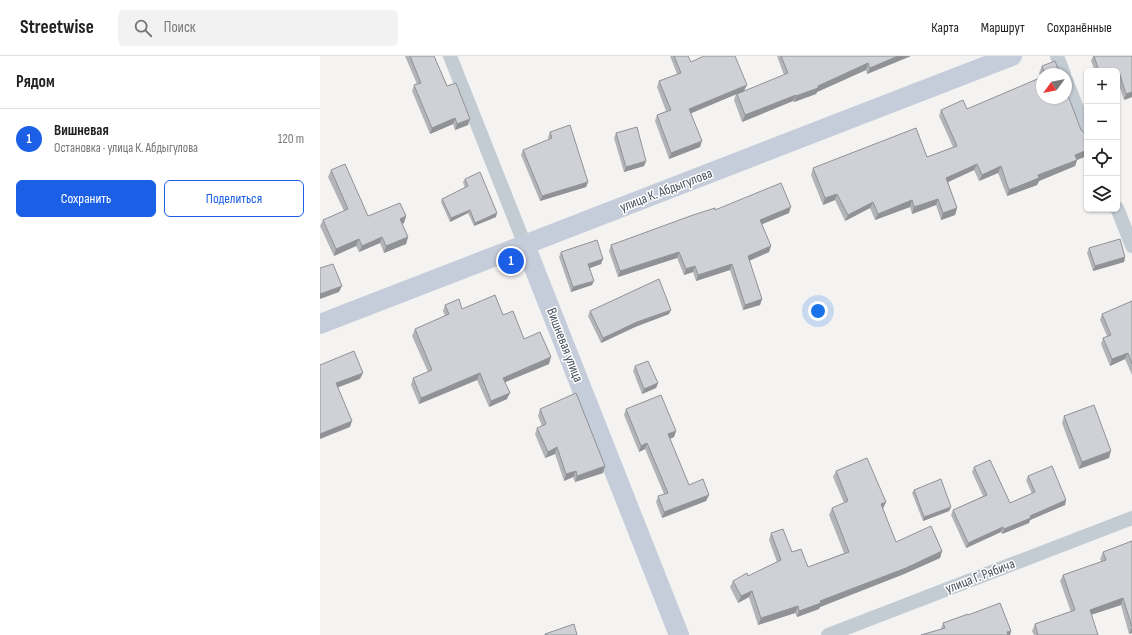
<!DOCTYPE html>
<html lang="ru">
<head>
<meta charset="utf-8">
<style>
  :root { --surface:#fff; --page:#f2f2f2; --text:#222; --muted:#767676; --line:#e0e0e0; --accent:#1b5fe6 }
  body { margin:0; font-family:"Sofia Sans Condensed",sans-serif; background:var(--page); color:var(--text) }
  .controls { position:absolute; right:12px; top:12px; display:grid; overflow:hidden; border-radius:6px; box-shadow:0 1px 3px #0004 }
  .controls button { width:36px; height:36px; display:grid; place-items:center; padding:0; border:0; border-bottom:1px solid var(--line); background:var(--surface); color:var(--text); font:20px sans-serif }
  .compass { position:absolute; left:716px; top:12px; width:36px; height:36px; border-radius:50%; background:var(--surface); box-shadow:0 1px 3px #0004; rotate:237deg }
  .you { position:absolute; left:498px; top:255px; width:14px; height:14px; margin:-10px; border:3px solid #fff; border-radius:50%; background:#1a73e8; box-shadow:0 0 0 6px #1a73e833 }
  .badge { display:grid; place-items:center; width:26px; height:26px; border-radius:50%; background:var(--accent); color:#fff; font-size:13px; font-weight:700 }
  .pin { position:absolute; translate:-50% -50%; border:2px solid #fff; box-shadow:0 1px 4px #0006 }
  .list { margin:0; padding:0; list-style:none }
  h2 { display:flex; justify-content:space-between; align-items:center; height:52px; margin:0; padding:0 16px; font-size:17px }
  h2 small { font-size:13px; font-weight:400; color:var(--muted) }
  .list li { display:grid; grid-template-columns:26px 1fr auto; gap:12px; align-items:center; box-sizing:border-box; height:60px; padding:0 16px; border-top:1px solid var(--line) }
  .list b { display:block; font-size:15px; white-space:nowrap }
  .list p { margin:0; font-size:13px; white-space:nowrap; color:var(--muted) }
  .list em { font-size:13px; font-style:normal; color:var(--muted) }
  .actions { display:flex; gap:8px; padding:12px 16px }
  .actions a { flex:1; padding:9px 0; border:1px solid var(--accent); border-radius:6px; text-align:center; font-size:14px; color:var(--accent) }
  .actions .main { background:var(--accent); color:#fff }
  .icon { flex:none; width:22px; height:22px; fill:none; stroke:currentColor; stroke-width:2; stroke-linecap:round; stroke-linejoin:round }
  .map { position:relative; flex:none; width:812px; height:579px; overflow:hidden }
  header { display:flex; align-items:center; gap:24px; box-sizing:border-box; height:56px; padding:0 20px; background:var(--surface); border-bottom:1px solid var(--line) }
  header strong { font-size:19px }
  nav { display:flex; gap:22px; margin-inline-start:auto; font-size:14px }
  .search { width:280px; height:36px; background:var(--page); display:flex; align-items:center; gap:10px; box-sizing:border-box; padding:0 14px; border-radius:6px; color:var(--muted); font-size:15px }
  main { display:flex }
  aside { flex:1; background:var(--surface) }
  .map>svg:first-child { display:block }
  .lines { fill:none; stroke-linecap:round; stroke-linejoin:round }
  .street { stroke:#c3cbd3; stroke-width:14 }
  .secondary { stroke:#c5cdda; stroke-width:20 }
  .wall { fill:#b2b4b8 }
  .shaded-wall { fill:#919296 }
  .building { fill:#cfd1d6; stroke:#919296 }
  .labels { text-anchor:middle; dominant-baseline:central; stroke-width:3; stroke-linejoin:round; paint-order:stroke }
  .street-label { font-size:14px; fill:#4a5360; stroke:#fff }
</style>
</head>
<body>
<header>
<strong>Streetwise</strong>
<div class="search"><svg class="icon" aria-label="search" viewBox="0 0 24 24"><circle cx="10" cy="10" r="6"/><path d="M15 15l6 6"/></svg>Поиск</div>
<nav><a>Карта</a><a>Маршрут</a><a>Сохранённые</a></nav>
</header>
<main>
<aside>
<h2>Рядом<small></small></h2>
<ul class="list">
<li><span class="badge">1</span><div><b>Вишневая</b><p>Остановка · улица К. Абдыгулова</p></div><em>120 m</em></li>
</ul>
<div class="actions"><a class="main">Сохранить</a><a>Поделиться</a></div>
</aside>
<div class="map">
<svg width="812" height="579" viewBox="0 0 812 579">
  <rect width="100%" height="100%" fill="#f4f3f2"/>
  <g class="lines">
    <g class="street">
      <path d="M130,0L205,189"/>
      <path d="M737,0L744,18"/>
      <path d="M746,24L767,77"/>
      <path d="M797,152L812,190"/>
      <path d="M508,579L812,462"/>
    </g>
    <g class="secondary">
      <path d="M205,189L359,579"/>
      <path d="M0,268L692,0"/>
    </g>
  </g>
  <g class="wall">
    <path d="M85,0H114L127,30L148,69L135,74L133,68L110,78L92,35L94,29L97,28Z"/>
    <path d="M350,0H368L371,6L424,35L464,19L457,0H591L547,18L546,14L497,36L496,38L474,46L473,45L422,66L414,44L416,38L371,57L380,91L349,103L335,65L337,59L346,55L337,31L339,25L357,18Z"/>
    <path d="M773,0H812V41L804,44L797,23V15H775L771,5Z"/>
    <path d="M722,10L740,18H722V42L757,104L755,110L719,125L717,129L687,140L678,117L659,125L654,114L628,126L637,152L635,159L621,164L616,149L592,158L590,151L555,164L550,152L525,165L515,144L503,149L491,119L493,112L607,101L633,91L619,60L621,54L647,53L721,22L719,17Z"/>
    <path d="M230,76L268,126L266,131L220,145L201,99L203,94L229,84L228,81Z"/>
    <path d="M296,77L326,105L324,110L304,116L294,82Z"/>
    <path d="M11,114L48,160H86L84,167L82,168L88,181L86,188L64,197L60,187L39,196L36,190L14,200L0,170L3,164L24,155L8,121Z"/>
    <path d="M145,123L176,161L154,170L148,157L130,166L121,146L122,143L145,132L143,126Z"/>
    <path d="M395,154L469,157L442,168L451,190L449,196L429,205L442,243L440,249L423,254L410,214L376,225L373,216L364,219L357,202L298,221L289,195L291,189Z"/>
    <path d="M769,192L805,201L804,206L773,215L767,197Z"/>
    <path d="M241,196L281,208L270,212L272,229L251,236L239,201Z"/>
    <path d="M812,245V319L805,303L790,310L781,288L783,282L787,280L780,264L782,258Z"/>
    <path d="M125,249L142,253L183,259L204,283L229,308L185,326L187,343L169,351L157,324L99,348L91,329L93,322L108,316L92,280L95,273L125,260L123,255Z"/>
    <path d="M270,255L349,258L315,271L281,287L268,260Z"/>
    <path d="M315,310L338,327L336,332L322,338L313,315Z"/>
    <path d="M220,353L285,410L283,417L255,426L253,421L244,425L235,398L225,402L215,378L217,372L222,370L218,360Z"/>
    <path d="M306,353L356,375L354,381L350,383L369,429L389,439L386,445L342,462L336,446L338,440L344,438L325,393L319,396L304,359Z"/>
    <path d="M744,360L789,402L759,413L742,367Z"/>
    <path d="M654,411L690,447L712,438L706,424L708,420L746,444L745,449L710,464L709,467L682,478L681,476L646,492L631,459L633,454L663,440L652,416Z"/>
    <path d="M516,415L566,446L563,453L576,486L622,495L620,502L584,518L500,551L499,553L477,561L475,557L438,569L429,541L418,547L410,531L413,525L428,520L457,506L449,484L451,477L488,511L524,497L509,459L512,452L524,447L513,421Z"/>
    <path d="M594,434L631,451L629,455L603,465L592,437Z"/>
    <path d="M812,485V577L809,578L801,549L771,559L778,579H714L712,575L715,568L751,556L740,525L743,519L782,506L780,503L783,496Z"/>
    <path d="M648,559L691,575L690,579H601L621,573L623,567Z"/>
  </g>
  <g class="shaded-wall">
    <path d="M578,0H591L547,18L550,12Z"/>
    <path d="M548,7L546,14L497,36L496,38L474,46L476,40Z"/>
    <path d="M427,29L424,35L367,59L369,53Z"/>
    <path d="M812,36V41L804,44L806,38Z"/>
    <path d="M476,39L473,45L422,66L425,59Z"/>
    <path d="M135,62L133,68L110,78L112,72Z"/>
    <path d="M150,63L148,69L135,74L137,68Z"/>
    <path d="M382,85L380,91L349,103L351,97Z"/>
    <path d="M767,94V100L752,106L755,99Z"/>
    <path d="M757,104L755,110L719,125L717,129L687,140L689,134L718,119Z"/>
    <path d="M326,105L324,110L304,116L306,111Z"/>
    <path d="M657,108L654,114L624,128L626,122Z"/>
    <path d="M681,110L678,117L659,125L662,119Z"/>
    <path d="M268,126L266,131L220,145L222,140Z"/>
    <path d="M517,138L515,144L503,149L505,142Z"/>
    <path d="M618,143L616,149L592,158L594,151Z"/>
    <path d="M592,144L590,151L555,164L558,158Z"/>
    <path d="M553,146L550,152L525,165L528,159Z"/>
    <path d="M471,151L469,157L438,170L440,164Z"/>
    <path d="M637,152L635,159L621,164L623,157Z"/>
    <path d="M150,154L148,157L130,166L131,162Z"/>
    <path d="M177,157L176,161L154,170L155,167Z"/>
    <path d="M86,160L84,167L78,169L80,163Z"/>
    <path d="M62,181L60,187L39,196L42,190Z"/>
    <path d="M88,181L86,188L64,197L66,190Z"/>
    <path d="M39,183L36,190L14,200L16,193Z"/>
    <path d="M451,190L449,196L426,206L428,200Z"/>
    <path d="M359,196L357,202L298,221L300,215Z"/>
    <path d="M805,201L804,206L773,215L775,210Z"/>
    <path d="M283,203L281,208L267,213L268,208Z"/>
    <path d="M412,208L410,214L376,225L378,219Z"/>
    <path d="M375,210L373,216L364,219L366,213Z"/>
    <path d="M274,225L272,229L251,236L253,231Z"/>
    <path d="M22,230L19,236L0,243V238Z"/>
    <path d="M442,243L440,249L423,254L425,249Z"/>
    <path d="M351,254L349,258L315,271L281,287L283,282L317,266Z"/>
    <path d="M808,297L805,303L790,310L792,303Z"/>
    <path d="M231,301L229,308L181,328L183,322Z"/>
    <path d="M43,317L40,323L14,333L16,327Z"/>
    <path d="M160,317L157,324L99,348L101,342Z"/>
    <path d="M338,327L336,332L322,338L324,333Z"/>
    <path d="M190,337L187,343L169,351L171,345Z"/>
    <path d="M32,365L30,371L0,383V378Z"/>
    <path d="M356,375L354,381L346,384L348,378Z"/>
    <path d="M327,387L325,393L319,396L321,390Z"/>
    <path d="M237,391L235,398L225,402L228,396Z"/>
    <path d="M791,395L789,402L759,413L762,406Z"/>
    <path d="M285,410L283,417L255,426L257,420Z"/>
    <path d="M256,415L253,421L244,425L246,418Z"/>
    <path d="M389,439L386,445L342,462L344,456Z"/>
    <path d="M746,444L745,449L710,464L709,467L682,478L684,473L710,460Z"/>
    <path d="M566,446L563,452L559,454L561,448Z"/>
    <path d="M631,451L629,455L603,465L604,461Z"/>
    <path d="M683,471L681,476L646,492L648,487Z"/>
    <path d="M622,495L620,502L584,518L500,551L499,553L477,561L479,555L500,545Z"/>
    <path d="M432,535L429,541L418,547L421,540Z"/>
    <path d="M803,542L801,549L767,560L770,554Z"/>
    <path d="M478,550L475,557L438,569L441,562Z"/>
    <path d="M812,571V577L809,578Z"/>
    <path d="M691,575L690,579H686L687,576Z"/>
  </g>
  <g class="building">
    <path d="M90,0H114L127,30L136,27L150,63L137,68L135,62L112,72L94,29L101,27Z"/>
    <path d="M354,0H368L371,6L384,0H415L427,29L369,53L382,85L351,97L337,59L351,54L339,25L361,17Z"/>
    <path d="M461,0H578L550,12L548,7L498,30V32L476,40V39L425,59L417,38L468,17Z"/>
    <path d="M774,0H812V36L806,38L799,16L797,17V15H779Z"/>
    <path d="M735,5L740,18H725L722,10Z"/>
    <path d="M722,21V42H746V34L761,74L767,79V94L755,99L757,104L718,119L719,122L689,134L681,110L662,119L657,108L626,122L637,152L623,157L618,143L594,151L592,144L558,158L553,146L528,159L517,138L505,142L493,112L596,72L607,101L637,90L621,54L643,44L647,53Z"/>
    <path d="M250,69L268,126L222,140L203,94L232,82L230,76Z"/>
    <path d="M317,71L326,105L306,111L296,77Z"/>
    <path d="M25,108L48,160L80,147L86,160L80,163L88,181L66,190L62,181L42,190L39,183L16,193L3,164L28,153L11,114Z"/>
    <path d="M160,116L177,157L155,167L150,154L131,162L122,143L148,130L145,123Z"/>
    <path d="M461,127L471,151L440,164L451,190L428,200L442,243L425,249L412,208L378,219L375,210L366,213L359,196L300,215L291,189L373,159L395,152V154Z"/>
    <path d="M800,183L805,201L775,210L769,192Z"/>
    <path d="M277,184L283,203L268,208L274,225L253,231L241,196Z"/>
    <path d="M13,208L22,230L0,238V212Z"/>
    <path d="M339,223L351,254L317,266L283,282L270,255Z"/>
    <path d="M175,239L183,259L193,255L204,283L220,276L231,301L183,322L190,337L171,345L160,317L101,342L93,322L112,314L95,273L129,258L125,249L139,243L142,253Z"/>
    <path d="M812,245V308L808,297L792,303L783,282L791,279L782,258Z"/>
    <path d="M34,295L43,317L16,327L32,365L0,378V309Z"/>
    <path d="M328,305L338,327L324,333L315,310Z"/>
    <path d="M256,337L285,410L257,420L256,415L246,418L237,391L228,396L217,372L226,368L220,353Z"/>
    <path d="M341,339L356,375L348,378L369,429L383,423L389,439L344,456L338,440L348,437L327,387L321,390L306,353Z"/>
    <path d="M774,349L791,395L762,406L744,360Z"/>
    <path d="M547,402L566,446L561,448L576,486L611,470L622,495L586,512L500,545L501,547L479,555L478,550L441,562L432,535L421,540L413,525L427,517L428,520L461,504L451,477L463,473L472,496L481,493L488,511L529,496L512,452L528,445L516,415Z"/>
    <path d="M670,404L690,447L715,436L708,420L732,410L746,444L710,460L711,462L684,473L683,471L648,487L633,454L667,439L654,411Z"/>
    <path d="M621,423L631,451L604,461L594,434Z"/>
    <path d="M812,485V571L803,542L770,554L778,579H718L715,568L755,554L743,519L786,504L783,496Z"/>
    <path d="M680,547L691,575L687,576L688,579H601L625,572L623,567L648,558V559Z"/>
    <path d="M254,568L257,579H225V578Z"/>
  </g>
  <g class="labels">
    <g class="street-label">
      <text transform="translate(346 134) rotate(-21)">улица К. Абдыгулова</text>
      <text transform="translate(245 289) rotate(69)">Вишневая улица</text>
      <text transform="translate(660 520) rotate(-21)">улица Г. Рябича</text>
    </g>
  </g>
</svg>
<div class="controls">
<button>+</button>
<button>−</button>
<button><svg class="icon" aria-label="locate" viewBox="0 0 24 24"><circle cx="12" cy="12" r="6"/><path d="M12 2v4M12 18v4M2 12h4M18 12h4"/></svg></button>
<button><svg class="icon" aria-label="layers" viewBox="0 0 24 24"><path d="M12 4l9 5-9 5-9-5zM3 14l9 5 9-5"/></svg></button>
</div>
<svg class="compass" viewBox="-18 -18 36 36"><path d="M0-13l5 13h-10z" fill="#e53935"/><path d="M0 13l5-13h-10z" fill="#767676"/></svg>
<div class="you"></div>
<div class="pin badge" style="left:191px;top:205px">1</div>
</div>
</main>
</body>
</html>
